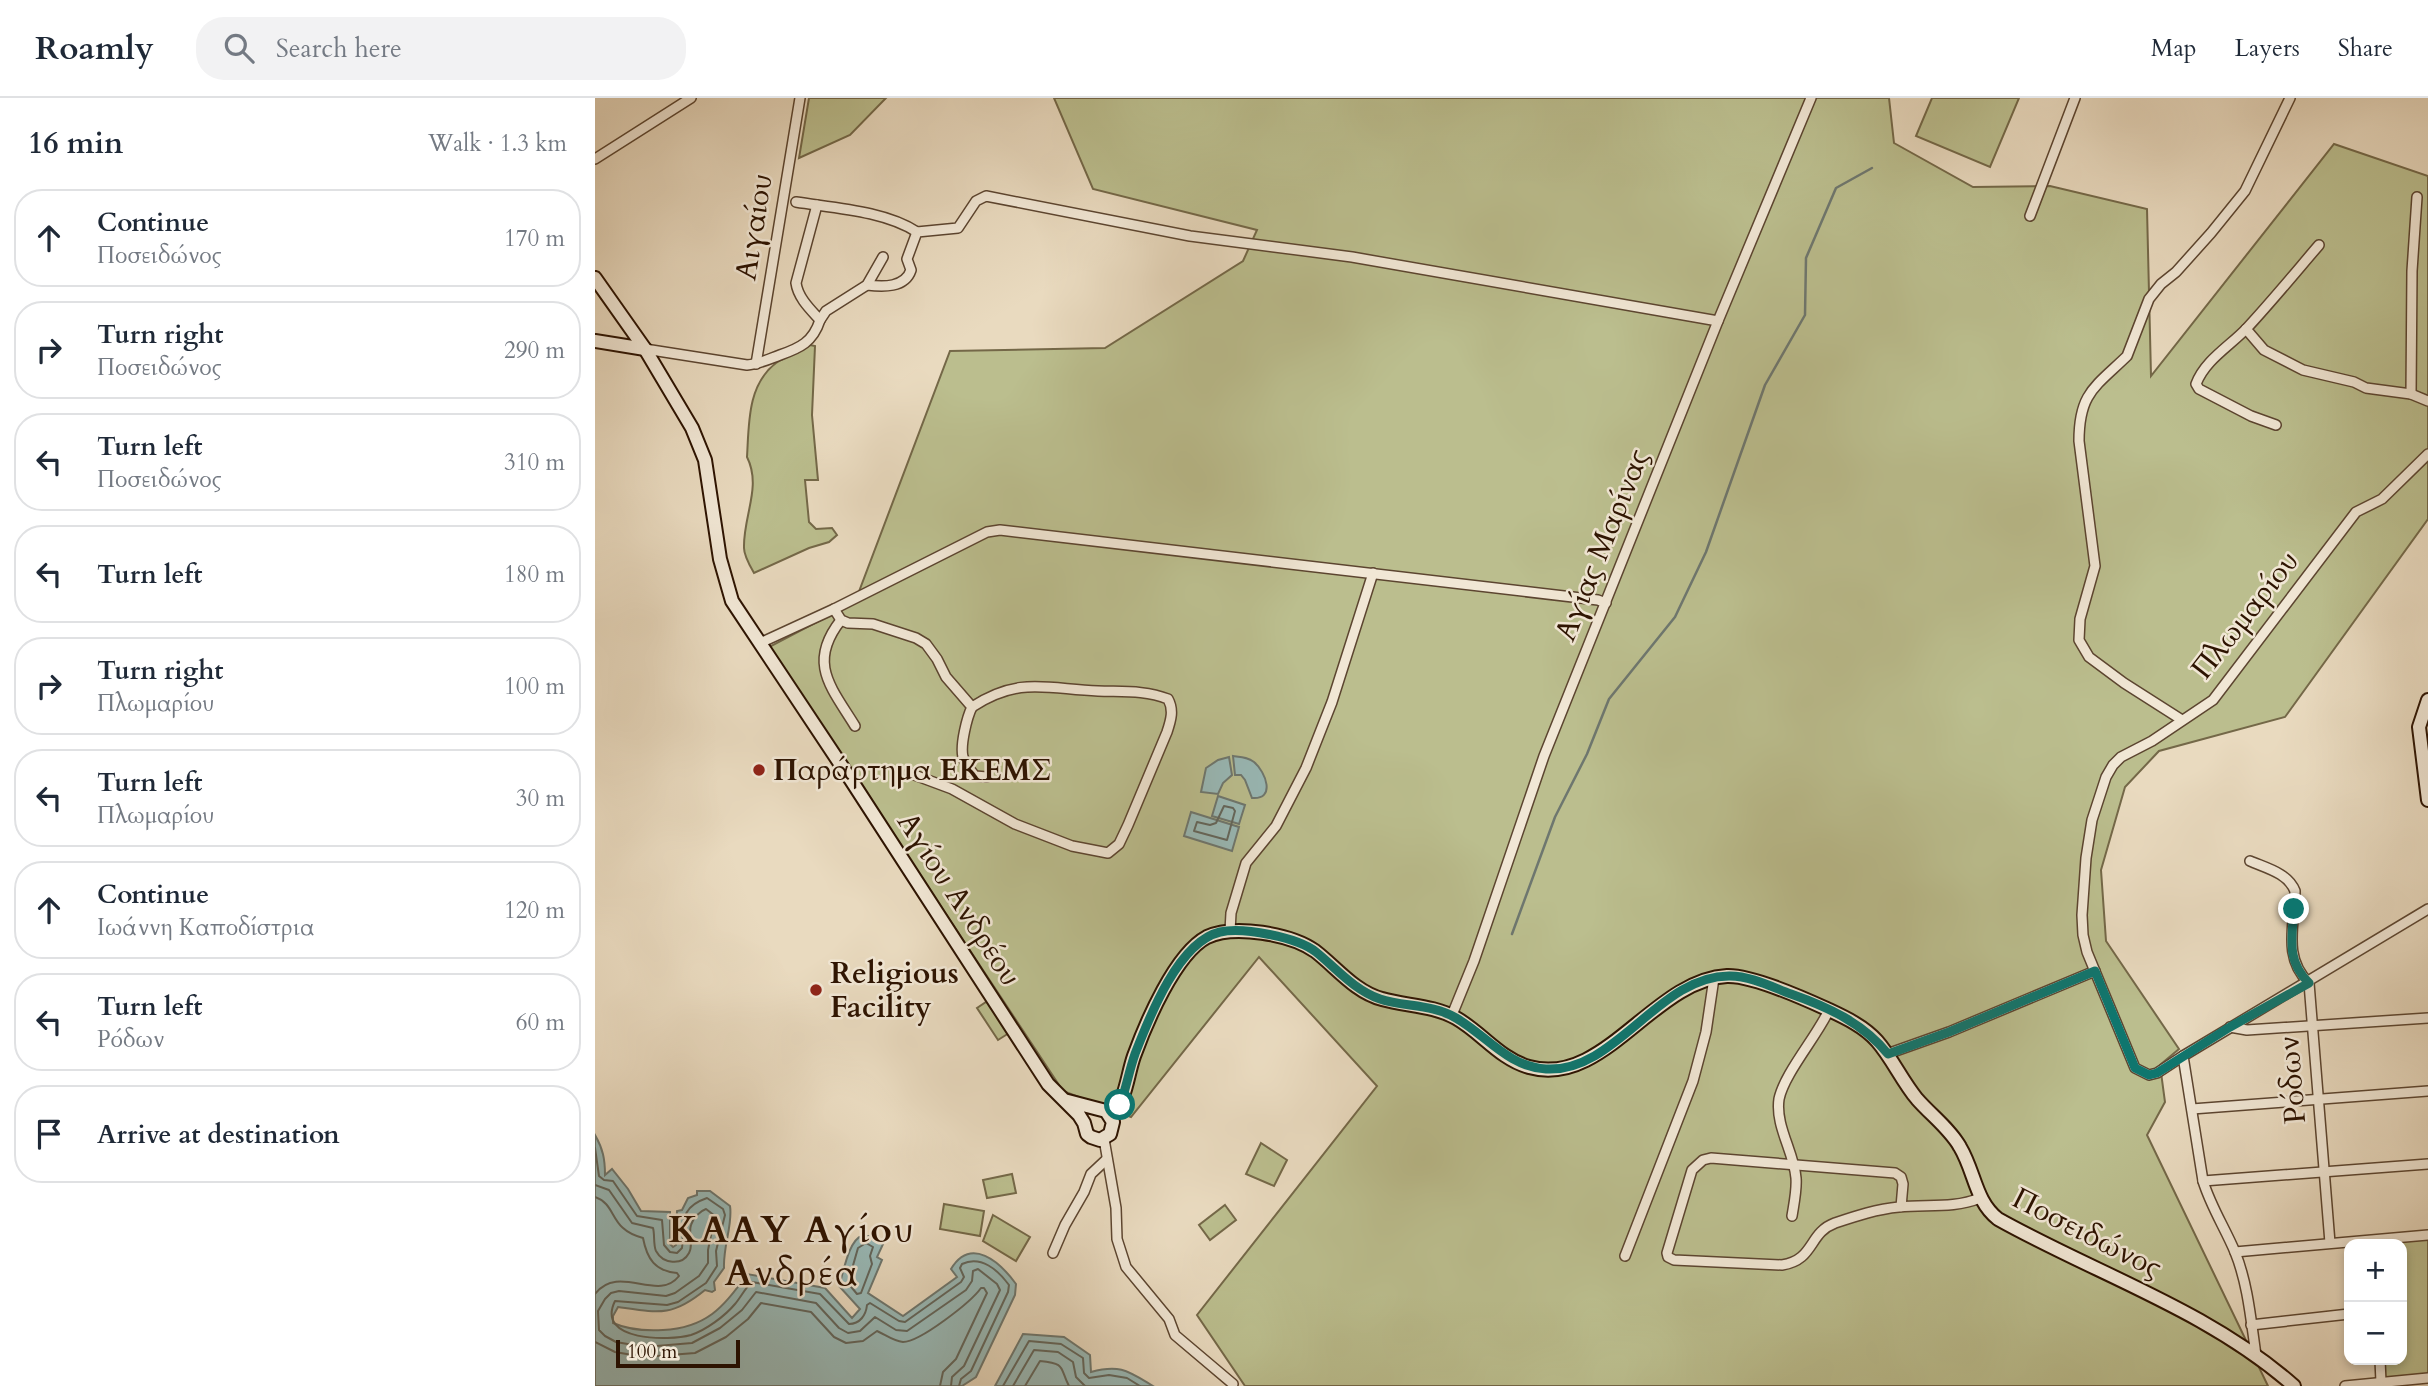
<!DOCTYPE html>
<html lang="en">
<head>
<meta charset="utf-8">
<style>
  :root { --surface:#fff; --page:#f2f2f3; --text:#1f2937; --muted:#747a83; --line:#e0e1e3 }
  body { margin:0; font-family:Cardo,serif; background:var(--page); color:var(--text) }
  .controls { position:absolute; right:21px; bottom:21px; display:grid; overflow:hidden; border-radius:14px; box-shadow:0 4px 10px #0003 }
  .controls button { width:63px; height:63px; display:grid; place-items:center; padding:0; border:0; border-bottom:2px solid var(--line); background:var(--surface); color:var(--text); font:35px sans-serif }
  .scale { position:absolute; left:21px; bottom:18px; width:124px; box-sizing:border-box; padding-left:7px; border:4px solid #2d1301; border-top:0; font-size:19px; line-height:24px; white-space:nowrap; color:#2d1301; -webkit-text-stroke:5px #f1e7d5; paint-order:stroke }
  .stop { position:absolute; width:21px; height:21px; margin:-16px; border:5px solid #0f766e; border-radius:50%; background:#fff }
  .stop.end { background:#0f766e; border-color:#fff; box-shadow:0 2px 7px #0008 }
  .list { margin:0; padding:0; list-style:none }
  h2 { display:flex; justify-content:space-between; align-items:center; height:91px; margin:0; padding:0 28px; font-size:30px }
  h2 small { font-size:23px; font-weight:400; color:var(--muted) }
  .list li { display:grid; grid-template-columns:46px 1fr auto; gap:21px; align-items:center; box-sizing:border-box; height:98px; margin:0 14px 14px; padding:0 14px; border:2px solid var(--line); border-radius:28px }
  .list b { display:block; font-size:26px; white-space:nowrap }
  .list p { margin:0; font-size:23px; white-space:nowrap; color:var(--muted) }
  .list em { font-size:23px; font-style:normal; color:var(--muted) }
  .icon { flex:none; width:38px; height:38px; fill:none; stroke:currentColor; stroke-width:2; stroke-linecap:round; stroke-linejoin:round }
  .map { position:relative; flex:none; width:1833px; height:1288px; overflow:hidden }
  header { display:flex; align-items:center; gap:42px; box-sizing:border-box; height:98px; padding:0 35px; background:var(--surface); border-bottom:2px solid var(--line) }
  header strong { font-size:33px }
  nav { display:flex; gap:38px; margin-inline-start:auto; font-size:24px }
  .search { width:490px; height:63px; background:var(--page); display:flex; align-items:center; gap:18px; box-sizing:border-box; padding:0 24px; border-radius:28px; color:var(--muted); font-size:26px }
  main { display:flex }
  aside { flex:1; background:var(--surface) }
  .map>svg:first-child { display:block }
  .green { fill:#bbbe8e; stroke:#746848; stroke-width:2 }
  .water { fill:#99bab8; stroke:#6e776f; stroke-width:2 }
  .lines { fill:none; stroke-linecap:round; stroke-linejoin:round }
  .shore { stroke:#63665c; stroke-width:2 }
  .stream { stroke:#6e776f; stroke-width:2.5 }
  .street-casing { stroke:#5c4530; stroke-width:12 }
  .secondary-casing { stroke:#2d1301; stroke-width:16 }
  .street { stroke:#f1e7d5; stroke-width:9 }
  .secondary { stroke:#f1e7d5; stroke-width:12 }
  .route { stroke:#0f766e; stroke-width:9 }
  .poi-dot { fill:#8f2418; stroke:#f1e7d5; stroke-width:2.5 }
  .labels { text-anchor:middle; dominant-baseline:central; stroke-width:5; stroke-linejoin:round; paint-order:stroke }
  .street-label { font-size:30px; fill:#2d1301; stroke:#f1e7d5 }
  .poi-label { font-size:30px; font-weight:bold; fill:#2d1301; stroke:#f1e7d5; text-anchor:start }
  .district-label { font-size:37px; font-weight:bold; letter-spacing:2px; fill:#2d1301; stroke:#f1e7d5 }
</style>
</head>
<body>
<header>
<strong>Roamly</strong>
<div class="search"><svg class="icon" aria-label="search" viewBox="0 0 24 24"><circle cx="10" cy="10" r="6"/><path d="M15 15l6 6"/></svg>Search here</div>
<nav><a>Map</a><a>Layers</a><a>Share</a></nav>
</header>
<main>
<aside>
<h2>16 min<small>Walk · 1.3 km</small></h2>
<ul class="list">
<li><svg class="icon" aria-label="ahead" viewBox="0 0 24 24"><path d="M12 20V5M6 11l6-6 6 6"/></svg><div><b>Continue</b><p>Ποσειδώνος</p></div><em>170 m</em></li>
<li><svg class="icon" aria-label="right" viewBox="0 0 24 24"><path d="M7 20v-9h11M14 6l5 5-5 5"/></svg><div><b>Turn right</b><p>Ποσειδώνος</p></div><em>290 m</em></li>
<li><svg class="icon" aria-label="left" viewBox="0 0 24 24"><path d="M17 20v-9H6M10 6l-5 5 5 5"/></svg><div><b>Turn left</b><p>Ποσειδώνος</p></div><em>310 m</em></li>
<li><svg class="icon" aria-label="left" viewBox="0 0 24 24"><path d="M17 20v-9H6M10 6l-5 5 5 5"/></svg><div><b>Turn left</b></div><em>180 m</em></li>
<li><svg class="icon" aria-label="right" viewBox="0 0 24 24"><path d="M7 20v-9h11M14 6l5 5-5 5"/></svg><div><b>Turn right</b><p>Πλωμαρίου</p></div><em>100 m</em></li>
<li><svg class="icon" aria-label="left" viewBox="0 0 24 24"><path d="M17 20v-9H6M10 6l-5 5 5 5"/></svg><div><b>Turn left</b><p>Πλωμαρίου</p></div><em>30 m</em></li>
<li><svg class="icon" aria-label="ahead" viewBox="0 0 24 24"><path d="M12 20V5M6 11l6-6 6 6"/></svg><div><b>Continue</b><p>Ιωάννη Καποδίστρια</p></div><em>120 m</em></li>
<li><svg class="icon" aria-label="left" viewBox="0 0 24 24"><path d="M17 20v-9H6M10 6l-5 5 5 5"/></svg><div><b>Turn left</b><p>Ρόδων</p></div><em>60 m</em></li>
<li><svg class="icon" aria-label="arrive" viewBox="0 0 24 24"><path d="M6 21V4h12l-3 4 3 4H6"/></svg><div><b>Arrive at destination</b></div></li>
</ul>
</aside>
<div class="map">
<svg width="1833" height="1288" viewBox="0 0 1833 1288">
  <rect width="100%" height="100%" fill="#e9dabf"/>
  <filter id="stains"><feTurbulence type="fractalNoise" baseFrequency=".00286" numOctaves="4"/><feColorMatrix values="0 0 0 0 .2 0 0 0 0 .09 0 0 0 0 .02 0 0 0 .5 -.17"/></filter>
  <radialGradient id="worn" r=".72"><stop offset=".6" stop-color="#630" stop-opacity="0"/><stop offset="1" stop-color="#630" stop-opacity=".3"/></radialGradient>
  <g class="green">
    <path d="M214,0H291L255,37L204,60Z"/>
    <path d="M459,0H1294L1299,45L1378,89L1455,88L1552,111L1556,278L1739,46L1833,78V421L1690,619L1564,653L1530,689L1506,772L1511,843L1584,951L1565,967L1570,1004L1552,1037L1673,1288H650L602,1217L782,988L664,859L536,1019L468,993L174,549L260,504L355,253L510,250L648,163L662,132L498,91Z"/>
    <path d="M1337,0H1424L1395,69L1321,38Z"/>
    <path d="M215,247L220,248L217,317L223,382H210L214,424L221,431L237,430L242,437L234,444L214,450L159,475C155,468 149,458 149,450C148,418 167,389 152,359C154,327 152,287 181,265C191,258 204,253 215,247Z"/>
    <path d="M400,898L422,930L403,942L382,910Z"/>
    <path d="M666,1045L692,1062L679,1088L651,1076Z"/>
    <path d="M417,1076L421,1095L392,1100L388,1082Z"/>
    <path d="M349,1106L389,1113L385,1138L345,1131Z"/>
    <path d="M630,1107L641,1122L615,1142L604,1127Z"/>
    <path d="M398,1117L435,1139L421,1163L388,1143Z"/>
    <path d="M1833,1140V1280L1789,1284L1787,1262H1807V1146H1775Z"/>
  </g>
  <g class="water">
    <path d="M638,658C646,659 653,659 659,664C671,674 681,702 657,700L650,682L646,677H640Z"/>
    <path d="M634,659L637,677L628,685L623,696L606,694L611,670L623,662Z"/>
    <path d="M623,698L650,707L644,726L617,718Z"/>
    <path d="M596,714L644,729L637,753L589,738Z"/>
    <path d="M0,1037C8,1051 10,1061 10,1077L17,1071L33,1091L46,1113L75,1114V1146L78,1149L81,1147L82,1113L87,1112L93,1100L102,1097V1093H115L135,1108C138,1126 128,1148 129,1170L119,1184L120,1192L117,1194L110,1192C77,1219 64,1215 23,1209L18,1218V1225C34,1232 51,1233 68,1232C110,1230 129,1210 152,1176L230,1190L257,1220L265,1211L244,1188C248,1176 254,1141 267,1138C274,1136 282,1141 289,1144L282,1159L287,1162L273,1195L308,1218L362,1179L356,1171C376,1138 405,1164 421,1186L420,1197L381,1279L367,1288H0Z"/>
    <path d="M428,1236L469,1239L495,1257L496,1274C525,1266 533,1273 558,1288H400Z"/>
  </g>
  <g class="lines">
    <g class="shore">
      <path d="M629,708L638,710L640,713L632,742L599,733L602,724L615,727L621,725Z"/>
      <path d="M0,1050L4,1078L9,1082L18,1083L42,1118L67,1122L69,1147L75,1154L82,1155L87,1150C90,1125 83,1110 112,1100L128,1111L130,1117L121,1153L122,1168L111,1185L83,1204L72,1207L20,1203C0,1244 75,1243 96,1237C111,1232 130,1218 140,1206C146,1199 150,1190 157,1184L225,1196L254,1226C265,1226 271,1217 272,1207L275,1205L304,1223L310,1224L366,1184L369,1179L365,1170L367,1166C386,1157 403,1172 414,1187L413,1194L376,1273L366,1281L364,1288"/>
      <path d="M0,1087L14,1092L37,1125L58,1130C60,1137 58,1146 61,1153C68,1166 87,1168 94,1155C99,1146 93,1136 96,1127C98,1120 105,1113 111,1111L120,1118L113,1152V1165L104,1178L80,1195L71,1198L24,1193L16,1195L10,1201L3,1213L4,1232L10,1238L21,1244L50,1249L97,1245L125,1230L147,1212L161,1194L221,1205L244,1230L253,1235L265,1233L280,1219L301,1232L312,1233L371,1192L377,1183L378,1173L383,1171L402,1186L405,1192L369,1268L357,1279L356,1288"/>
      <path d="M0,1099C23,1107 13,1131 48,1140C52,1161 60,1173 82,1175L84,1178C63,1205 24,1165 0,1196"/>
      <path d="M271,1145L278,1149L275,1158L277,1166L266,1195L262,1196L253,1185L263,1150Z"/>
      <path d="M0,1244L20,1254L49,1259L100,1255L131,1239L153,1221L166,1205L216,1214L239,1239L251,1245L268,1243L282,1233C291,1237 298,1243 308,1244C325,1244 376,1204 386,1190H389L392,1195L361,1261L348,1274L345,1288"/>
      <path d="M408,1288L434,1243L466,1246L488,1260L489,1275L494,1280L514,1277L532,1280L545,1288"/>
      <path d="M418,1288L439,1252L463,1254L478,1264L481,1279L490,1288"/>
      <path d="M430,1288L445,1263C472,1266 464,1269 474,1288"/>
    </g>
    <path class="stream" d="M917,836L960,719L992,656L1014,601L1080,519L1111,454L1170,287L1210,217L1211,160L1241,90L1277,70"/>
    <defs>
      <g id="street">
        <path d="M0,61L96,0"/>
        <path d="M201,104C239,110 290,113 322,134"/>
        <path d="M1435,118L1480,0"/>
        <path d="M272,187C288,189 310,190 316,172L312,161L322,134L363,130L381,103L391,98L595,138L757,159L1123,223"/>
        <path d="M225,222L231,213L272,187L288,159"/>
        <path d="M1651,231L1669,252L1708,272L1759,284L1771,290L1816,296L1833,303"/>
        <path d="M50,251L152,267C164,266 174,261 185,257C205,250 218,244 225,222C216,212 203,200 201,185L222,107"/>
        <path d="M161,266L205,0"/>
        <path d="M1816,296L1817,173L1822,99"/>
        <path d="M1681,327L1656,318L1604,291L1601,286C1610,262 1635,248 1652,230C1677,203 1700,175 1724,147"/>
        <path d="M239,511L246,522L253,525L278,526L321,540L331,546L342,561L351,579L377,609C372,619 365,647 368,659C370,666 375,672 380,678L392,679"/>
        <path d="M246,522C212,565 236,589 260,628"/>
        <path d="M165,545L239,511L392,434L405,432L1003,502L1011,505"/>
        <path d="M1587,622L1529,585L1494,559L1484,542L1485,521L1500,468L1484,343C1484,295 1500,289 1532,258L1554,201L1566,186L1581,174L1616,135L1650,93L1695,0"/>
        <path d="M314,675L357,691L420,726L477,748L513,755L524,746L533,727L572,634C576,622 579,612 573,601C550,592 527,594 503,593C452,591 424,578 377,609"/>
        <path d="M1655,763C1671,770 1693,775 1700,793C1700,826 1687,859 1714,885L1735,1145"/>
        <path d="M635,833L636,815L651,765L681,728L711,670L737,604L778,475"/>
        <path d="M857,917L879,863L949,658L1123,223L1216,0"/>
        <path d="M1635,929L1652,932L1833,920"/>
        <path d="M1292,956L1354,934L1500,873"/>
        <path d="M1588,958L1562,975L1554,977L1540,970L1492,854L1488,837L1487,817L1491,760L1497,722L1511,679L1518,667L1526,659L1557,643L1618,602L1761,414L1787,401L1833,356"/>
        <path d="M1597,1011L1833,993"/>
        <path d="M509,1041L521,1110L522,1141L531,1169L574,1221L580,1237L638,1286"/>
        <path d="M1608,1083L1833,1066"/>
        <path d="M1306,1109L1308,1086L1306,1079L1300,1075L1116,1060L1108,1062L1097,1072L1072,1155L1073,1159L1079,1162L1187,1167C1220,1162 1213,1135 1240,1125C1261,1118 1282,1111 1304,1109C1332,1106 1358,1111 1385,1100"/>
        <path d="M1197,1118C1199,1105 1202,1092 1201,1080C1199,1054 1180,1028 1184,1001C1189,976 1222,938 1234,912"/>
        <path d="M1640,1154L1833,1137"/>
        <path d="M458,1155L470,1127L489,1094L496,1076L512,1061"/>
        <path d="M1030,1158L1098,983L1111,934L1119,880"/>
        <path d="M1656,1227L1754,1216"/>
        <path d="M1661,1257C1656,1223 1653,1186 1640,1154C1630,1130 1616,1109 1608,1083L1588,958L1833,811"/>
        <path d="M1785,1262L1786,1284"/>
        <path d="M1750,1288L1833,1280"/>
      </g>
      <g id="secondary">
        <path d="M0,180L50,251L97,330L110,362L125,461L137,503L256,682L453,986L484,1017L489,1025L492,1036L496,1039L505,1042L515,1036L518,1024L511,1013L469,1002"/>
        <path d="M0,243L50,251"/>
        <path d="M1833,602L1824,629L1833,702"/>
        <path d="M516,1018C531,1003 532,978 539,958C551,925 580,856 612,839C639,826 696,836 720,853C741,869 760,894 787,901C811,908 838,907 861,920C886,934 905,961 934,969C1009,990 1058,882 1132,878C1157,877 1208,900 1232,911C1249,919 1269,928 1282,943C1297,960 1307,983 1322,1001C1336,1017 1355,1031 1365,1049C1380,1074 1380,1103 1403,1121C1501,1176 1613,1212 1699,1288"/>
      </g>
    </defs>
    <use href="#street" class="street-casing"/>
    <use href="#secondary" class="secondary-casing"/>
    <use href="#street" class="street"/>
    <use href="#secondary" class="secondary"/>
  </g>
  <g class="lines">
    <path class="route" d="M525,1007C531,991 534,973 540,956C554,920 583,844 625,834C648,829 702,839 721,854C741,870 759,892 785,901C809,909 837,906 861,920C891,937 913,969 951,971C1021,975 1064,877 1135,878C1156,878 1177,889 1196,896C1233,909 1268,925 1293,956L1354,934L1500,873L1540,970L1554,977L1562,975L1635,929L1714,885C1691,863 1697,840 1699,811"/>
  </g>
  <g class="poi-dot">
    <circle cx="164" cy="672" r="7"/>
    <circle cx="221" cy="892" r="7"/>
  </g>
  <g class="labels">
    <g class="street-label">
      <text transform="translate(159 129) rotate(-81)">Αιγαίου</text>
      <text transform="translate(1007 447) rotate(-68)">Αγίας Μαρίνας</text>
      <text transform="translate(1650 517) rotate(-52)">Πλωμαρίου</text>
      <text transform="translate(364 801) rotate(57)">Αγίου Ανδρέου</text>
      <text transform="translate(1697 982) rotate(-95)">Ρόδων</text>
      <text transform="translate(1492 1135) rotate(27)">Ποσειδώνος</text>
    </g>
    <g class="poi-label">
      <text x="178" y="672">Παράρτημα ΕΚΕΜΣ</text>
      <text x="235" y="875">Religious<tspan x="235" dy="34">Facility</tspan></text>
    </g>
    <g class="district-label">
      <text x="197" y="1132">ΚΑΑΥ Αγίου<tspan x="197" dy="43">Ανδρέα</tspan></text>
    </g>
  </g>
  <rect width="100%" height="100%" filter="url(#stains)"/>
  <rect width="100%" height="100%" fill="url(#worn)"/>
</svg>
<div class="controls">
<button>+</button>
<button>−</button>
</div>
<div class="scale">100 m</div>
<div class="stop" style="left:525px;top:1007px"></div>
<div class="stop end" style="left:1699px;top:811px"></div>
</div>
</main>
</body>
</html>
